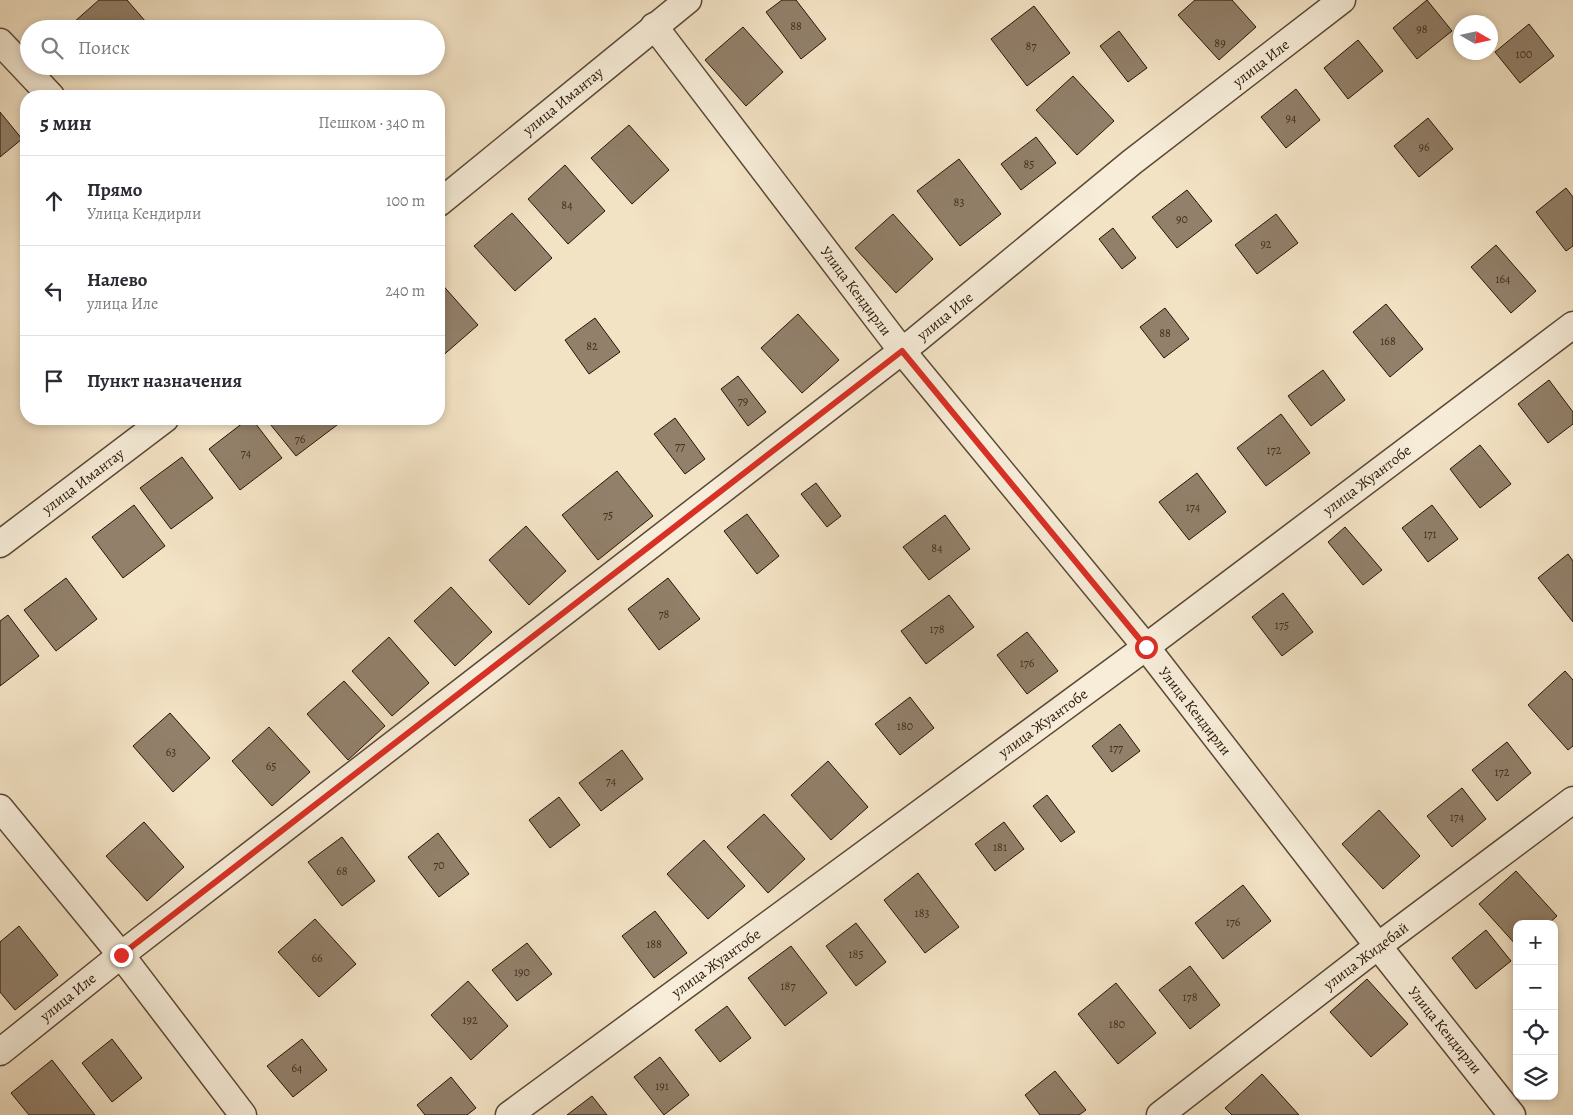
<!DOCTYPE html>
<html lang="ru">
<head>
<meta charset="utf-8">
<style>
  :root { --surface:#fff; --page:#f7f7f7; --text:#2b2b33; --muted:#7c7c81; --line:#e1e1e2 }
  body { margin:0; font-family:Alegreya,serif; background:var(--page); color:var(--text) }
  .controls { position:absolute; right:15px; bottom:15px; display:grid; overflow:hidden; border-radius:10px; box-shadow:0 2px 8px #0003 }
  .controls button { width:45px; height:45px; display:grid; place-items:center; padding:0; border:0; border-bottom:1px solid var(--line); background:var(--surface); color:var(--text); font:25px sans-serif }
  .compass { position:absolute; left:1453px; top:15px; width:45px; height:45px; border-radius:50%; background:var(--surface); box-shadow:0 2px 8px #0003; rotate:99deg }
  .stop { position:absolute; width:15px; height:15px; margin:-11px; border:4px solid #d93025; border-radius:50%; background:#fff }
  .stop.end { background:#d93025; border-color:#fff; box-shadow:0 1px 5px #0008 }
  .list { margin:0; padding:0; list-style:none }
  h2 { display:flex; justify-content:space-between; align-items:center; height:65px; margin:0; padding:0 20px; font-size:21px }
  h2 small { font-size:16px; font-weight:400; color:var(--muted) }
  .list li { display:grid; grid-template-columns:32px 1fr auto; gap:15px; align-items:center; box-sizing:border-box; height:90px; padding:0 20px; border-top:1px solid var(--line) }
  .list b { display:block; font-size:19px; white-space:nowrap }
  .list p { margin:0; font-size:16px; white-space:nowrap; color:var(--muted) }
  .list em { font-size:16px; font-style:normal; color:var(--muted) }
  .icon { flex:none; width:28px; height:28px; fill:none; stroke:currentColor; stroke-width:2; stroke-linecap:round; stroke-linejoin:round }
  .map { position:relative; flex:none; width:1573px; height:1115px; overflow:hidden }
  .search { position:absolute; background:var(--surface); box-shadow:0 2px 8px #0003; left:20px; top:20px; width:425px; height:55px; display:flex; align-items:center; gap:12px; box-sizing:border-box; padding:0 18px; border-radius:28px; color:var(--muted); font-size:19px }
  .panel { position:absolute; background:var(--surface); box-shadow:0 2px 8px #0003; left:20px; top:90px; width:425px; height:335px; border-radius:20px }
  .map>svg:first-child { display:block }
  .building { fill:#92806a; stroke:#281407 }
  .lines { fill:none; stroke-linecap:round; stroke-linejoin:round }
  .minor-casing { stroke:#5b4836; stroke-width:29 }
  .minor { stroke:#f7edd9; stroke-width:26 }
  .route { stroke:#d93025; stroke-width:6 }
  .labels { text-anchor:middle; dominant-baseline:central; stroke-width:5; stroke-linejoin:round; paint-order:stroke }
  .number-label { font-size:12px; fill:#422f20 }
  .street-label { font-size:15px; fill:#281407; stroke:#f7edd9 }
</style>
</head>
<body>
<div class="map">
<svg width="1573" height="1115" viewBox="0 0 1573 1115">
  <rect width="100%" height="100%" fill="#f3e3c5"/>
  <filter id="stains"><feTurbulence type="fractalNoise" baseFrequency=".004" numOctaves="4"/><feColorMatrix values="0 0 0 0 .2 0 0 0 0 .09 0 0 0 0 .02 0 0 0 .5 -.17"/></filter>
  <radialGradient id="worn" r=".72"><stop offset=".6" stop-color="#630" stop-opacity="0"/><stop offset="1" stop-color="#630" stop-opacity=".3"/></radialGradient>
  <g class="building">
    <path d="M99,0H127L146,22L139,29H80L74,22Z"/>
    <path d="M782,0H796L826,39L801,59L766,12Z"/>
    <path d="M1195,0H1232L1256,27L1219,60L1178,15Z"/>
    <path d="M1427,0L1452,31L1417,59L1393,28Z"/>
    <path d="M1034,6L1070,53L1027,86L991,39Z"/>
    <path d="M1529,24L1554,56L1520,83L1495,52Z"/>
    <path d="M743,27L783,72L746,106L705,60Z"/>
    <path d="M1119,31L1147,68L1128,82L1100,46Z"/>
    <path d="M1358,40L1383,71L1348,99L1324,68Z"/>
    <path d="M1073,76L1114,121L1077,155L1036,110Z"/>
    <path d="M1296,89L1320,120L1286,148L1261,117Z"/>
    <path d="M0,112L22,139L0,157Z"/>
    <path d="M1428,118L1453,149L1419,177L1394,146Z"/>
    <path d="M629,125L669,170L632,204L591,158Z"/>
    <path d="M1036,137L1056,163L1021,190L1001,164Z"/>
    <path d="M959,159L1001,214L960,246L917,191Z"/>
    <path d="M565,165L605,211L568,244L528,199Z"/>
    <path d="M1566,188L1573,197V246L1566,251L1536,212Z"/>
    <path d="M1187,190L1212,221L1177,248L1152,217Z"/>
    <path d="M512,213L552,258L515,291L474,246Z"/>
    <path d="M893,214L933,259L896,293L855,248Z"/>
    <path d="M1276,214L1298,243L1257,274L1235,245Z"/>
    <path d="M1113,228L1136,258L1122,269L1099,239Z"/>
    <path d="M1496,245L1536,291L1511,313L1471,267Z"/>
    <path d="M439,281L478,325L440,358L439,356Z"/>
    <path d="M1386,304L1423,349L1390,377L1353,332Z"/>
    <path d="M1165,308L1189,339L1164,358L1140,327Z"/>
    <path d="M798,314L839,360L802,393L761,348Z"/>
    <path d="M595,318L620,352L589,374L565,340Z"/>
    <path d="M1323,370L1345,400L1311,426L1288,396Z"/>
    <path d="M738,376L766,412L748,426L721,389Z"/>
    <path d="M1549,380L1573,412V424L1548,443L1518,404Z"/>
    <path d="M1281,414L1310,453L1266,486L1237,448Z"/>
    <path d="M675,418L705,459L685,474L654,434Z"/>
    <path d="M248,419H252L282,458L240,490L209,449Z"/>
    <path d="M266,419H339L341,422L296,456Z"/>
    <path d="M1480,445L1511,484L1480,508L1450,469Z"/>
    <path d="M182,457L213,498L171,529L140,488Z"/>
    <path d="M617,471L653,516L598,560L562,515Z"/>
    <path d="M1197,473L1226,512L1189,540L1159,502Z"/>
    <path d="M816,483L841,516L827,527L801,494Z"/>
    <path d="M134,505L165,546L123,578L92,537Z"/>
    <path d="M1432,505L1458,539L1428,562L1402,528Z"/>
    <path d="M747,514L779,556L757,574L724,531Z"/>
    <path d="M945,515L970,549L929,580L903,547Z"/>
    <path d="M526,526L566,571L529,605L489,560Z"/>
    <path d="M1345,527L1382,570L1363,585L1328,542Z"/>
    <path d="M1568,554L1573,561V622L1538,578Z"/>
    <path d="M66,578L97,619L56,651L24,610Z"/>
    <path d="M668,578L700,619L659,650L628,609Z"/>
    <path d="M451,587L492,632L455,666L414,621Z"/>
    <path d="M1283,593L1313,632L1282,656L1252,617Z"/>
    <path d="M949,595L974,627L926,664L901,631Z"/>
    <path d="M8,615L39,656L0,686V621Z"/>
    <path d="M1027,632L1058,671L1027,694L997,655Z"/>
    <path d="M389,637L429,683L392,716L352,671Z"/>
    <path d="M1565,671L1573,680V746L1568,750L1528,705Z"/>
    <path d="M344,681L385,726L348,760L307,714Z"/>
    <path d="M910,697L934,728L900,755L875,724Z"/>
    <path d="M170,713L210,758L173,792L133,746Z"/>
    <path d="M1120,724L1140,751L1112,772L1092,746Z"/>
    <path d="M269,727L310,772L272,806L232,761Z"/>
    <path d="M1507,742L1531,773L1497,801L1472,770Z"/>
    <path d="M622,750L643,779L601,811L579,783Z"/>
    <path d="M828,761L868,807L831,840L791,795Z"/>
    <path d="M1462,788L1486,819L1452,847L1427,816Z"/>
    <path d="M1047,795L1075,832L1061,842L1033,806Z"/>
    <path d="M559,797L580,825L550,848L529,820Z"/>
    <path d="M1379,810L1420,856L1383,889L1342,844Z"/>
    <path d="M764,814L805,859L768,893L727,847Z"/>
    <path d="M144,822L184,867L147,901L106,856Z"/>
    <path d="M1004,822L1024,849L995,871L975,844Z"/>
    <path d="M438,833L469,874L439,897L408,857Z"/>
    <path d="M342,837L375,881L342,906L308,862Z"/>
    <path d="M704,840L745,886L708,919L667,874Z"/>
    <path d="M1516,871L1557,916L1548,924H1517V946L1479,904Z"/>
    <path d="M918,873L959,927L925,953L884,900Z"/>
    <path d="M1243,885L1271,921L1223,959L1195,923Z"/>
    <path d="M655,911L687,953L654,978L622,936Z"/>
    <path d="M315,919L356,964L319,997L278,952Z"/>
    <path d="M856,923L886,962L856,986L826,946Z"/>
    <path d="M19,926L58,975L15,1010L0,992V942Z"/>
    <path d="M1486,930L1511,961L1476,989L1452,958Z"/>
    <path d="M527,943L552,974L517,1001L492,970Z"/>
    <path d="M791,946L827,993L785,1026L748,978Z"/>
    <path d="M1190,966L1220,1005L1190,1029L1159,990Z"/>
    <path d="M1367,979L1408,1024L1371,1057L1330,1012Z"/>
    <path d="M468,981L508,1026L471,1060L431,1015Z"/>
    <path d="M1116,983L1156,1033L1118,1064L1078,1014Z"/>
    <path d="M727,1006L751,1038L720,1062L695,1030Z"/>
    <path d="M112,1039L142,1078L112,1102L82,1063Z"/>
    <path d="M302,1039L327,1070L293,1097L267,1066Z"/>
    <path d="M660,1057L689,1095L664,1115L634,1077Z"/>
    <path d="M52,1060L95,1115H29L11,1093Z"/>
    <path d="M1055,1071L1086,1110L1079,1115H1040L1025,1095Z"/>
    <path d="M1262,1074L1299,1115H1232L1225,1108Z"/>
    <path d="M451,1077L476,1108L467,1115H425L417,1105Z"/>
    <path d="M592,1096L607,1115H567Z"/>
  </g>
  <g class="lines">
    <defs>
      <g id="minor">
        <path d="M654,26L902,351L1146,647L1378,946L1512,1115"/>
        <path d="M0,42L51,96"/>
        <path d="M439,203L688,0"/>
        <path d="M0,544L165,419"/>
        <path d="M0,808L121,955L243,1115"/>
        <path d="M0,1052L121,955L916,340L1132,162L1342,0"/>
        <path d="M509,1115L1146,647L1573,325"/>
        <path d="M1160,1115L1378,946L1573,800"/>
      </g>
    </defs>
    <use href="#minor" class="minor-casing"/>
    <use href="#minor" class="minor"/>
  </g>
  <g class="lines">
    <path class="route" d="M121,955L902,351L1146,647"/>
  </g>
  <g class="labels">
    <g class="number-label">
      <text x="796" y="26">88</text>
      <text x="1422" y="29">98</text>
      <text x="1220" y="43">89</text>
      <text x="1031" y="46">87</text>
      <text x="1524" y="54">100</text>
      <text x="1291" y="118">94</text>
      <text x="1424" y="147">96</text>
      <text x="1029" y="164">85</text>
      <text x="959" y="202">83</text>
      <text x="567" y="205">84</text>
      <text x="1182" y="219">90</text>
      <text x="1266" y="244">92</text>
      <text x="1503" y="279">164</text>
      <text x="1165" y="333">88</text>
      <text x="1388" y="341">168</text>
      <text x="592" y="346">82</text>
      <text x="743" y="401">79</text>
      <text x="300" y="439">76</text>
      <text x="680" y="446">77</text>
      <text x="1274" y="450">172</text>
      <text x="246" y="453">74</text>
      <text x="1193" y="507">174</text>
      <text x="608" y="515">75</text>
      <text x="1430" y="534">171</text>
      <text x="937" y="548">84</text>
      <text x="664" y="614">78</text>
      <text x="1282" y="625">175</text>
      <text x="937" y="629">178</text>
      <text x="1027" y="663">176</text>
      <text x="905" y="726">180</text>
      <text x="1116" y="748">177</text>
      <text x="171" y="752">63</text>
      <text x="271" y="766">65</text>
      <text x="1502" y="772">172</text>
      <text x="611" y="781">74</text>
      <text x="1457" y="817">174</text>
      <text x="1000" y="847">181</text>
      <text x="439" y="865">70</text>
      <text x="342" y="871">68</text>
      <text x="922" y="913">183</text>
      <text x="1233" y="922">176</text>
      <text x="654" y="944">188</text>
      <text x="856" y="954">185</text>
      <text x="317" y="958">66</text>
      <text x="522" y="972">190</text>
      <text x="788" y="986">187</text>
      <text x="1190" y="997">178</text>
      <text x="470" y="1020">192</text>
      <text x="1117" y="1024">180</text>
      <text x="297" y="1068">64</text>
      <text x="662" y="1086">191</text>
    </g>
    <g class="street-label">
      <text transform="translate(1261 63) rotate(-38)">улица Иле</text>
      <text transform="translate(563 101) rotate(-39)">улица Имантау</text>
      <text transform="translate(856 291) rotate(53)">Улица Кендирли</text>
      <text transform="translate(945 316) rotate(-39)">улица Иле</text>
      <text transform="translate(1367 480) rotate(-37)">улица Жуантобе</text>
      <text transform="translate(83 481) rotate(-37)">улица Имантау</text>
      <text transform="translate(1195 711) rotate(52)">Улица Кендирли</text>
      <text transform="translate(1043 723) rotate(-36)">улица Жуантобе</text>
      <text transform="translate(1366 956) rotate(-37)">улица Жидебай</text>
      <text transform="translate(716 963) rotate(-36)">улица Жуантобе</text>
      <text transform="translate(68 997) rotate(-39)">улица Иле</text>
      <text transform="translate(1445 1030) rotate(51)">Улица Кендирли</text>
    </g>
  </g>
  <rect width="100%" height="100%" filter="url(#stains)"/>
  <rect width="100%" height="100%" fill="url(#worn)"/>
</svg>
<div class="controls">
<button>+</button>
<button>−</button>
<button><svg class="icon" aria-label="locate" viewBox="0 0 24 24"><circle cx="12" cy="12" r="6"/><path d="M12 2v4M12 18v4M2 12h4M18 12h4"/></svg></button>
<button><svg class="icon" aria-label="layers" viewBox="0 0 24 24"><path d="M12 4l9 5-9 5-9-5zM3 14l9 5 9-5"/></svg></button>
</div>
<svg class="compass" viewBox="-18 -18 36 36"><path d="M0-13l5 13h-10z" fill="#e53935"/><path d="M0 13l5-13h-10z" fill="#7c7c81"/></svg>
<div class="stop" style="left:1146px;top:647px"></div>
<div class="stop end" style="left:121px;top:955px"></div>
<div class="search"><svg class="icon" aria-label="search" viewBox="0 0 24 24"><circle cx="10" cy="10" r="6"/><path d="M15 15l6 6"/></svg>Поиск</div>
<section class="panel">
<h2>5 мин<small>Пешком · 340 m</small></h2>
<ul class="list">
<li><svg class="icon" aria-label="ahead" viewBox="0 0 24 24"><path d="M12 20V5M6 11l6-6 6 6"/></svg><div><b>Прямо</b><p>Улица Кендирли</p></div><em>100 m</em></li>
<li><svg class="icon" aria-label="left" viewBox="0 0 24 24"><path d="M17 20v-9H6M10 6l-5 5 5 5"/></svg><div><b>Налево</b><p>улица Иле</p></div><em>240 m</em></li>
<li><svg class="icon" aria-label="arrive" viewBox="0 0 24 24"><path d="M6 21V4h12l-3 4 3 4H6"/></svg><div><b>Пункт назначения</b></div></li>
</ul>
</section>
</div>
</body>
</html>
